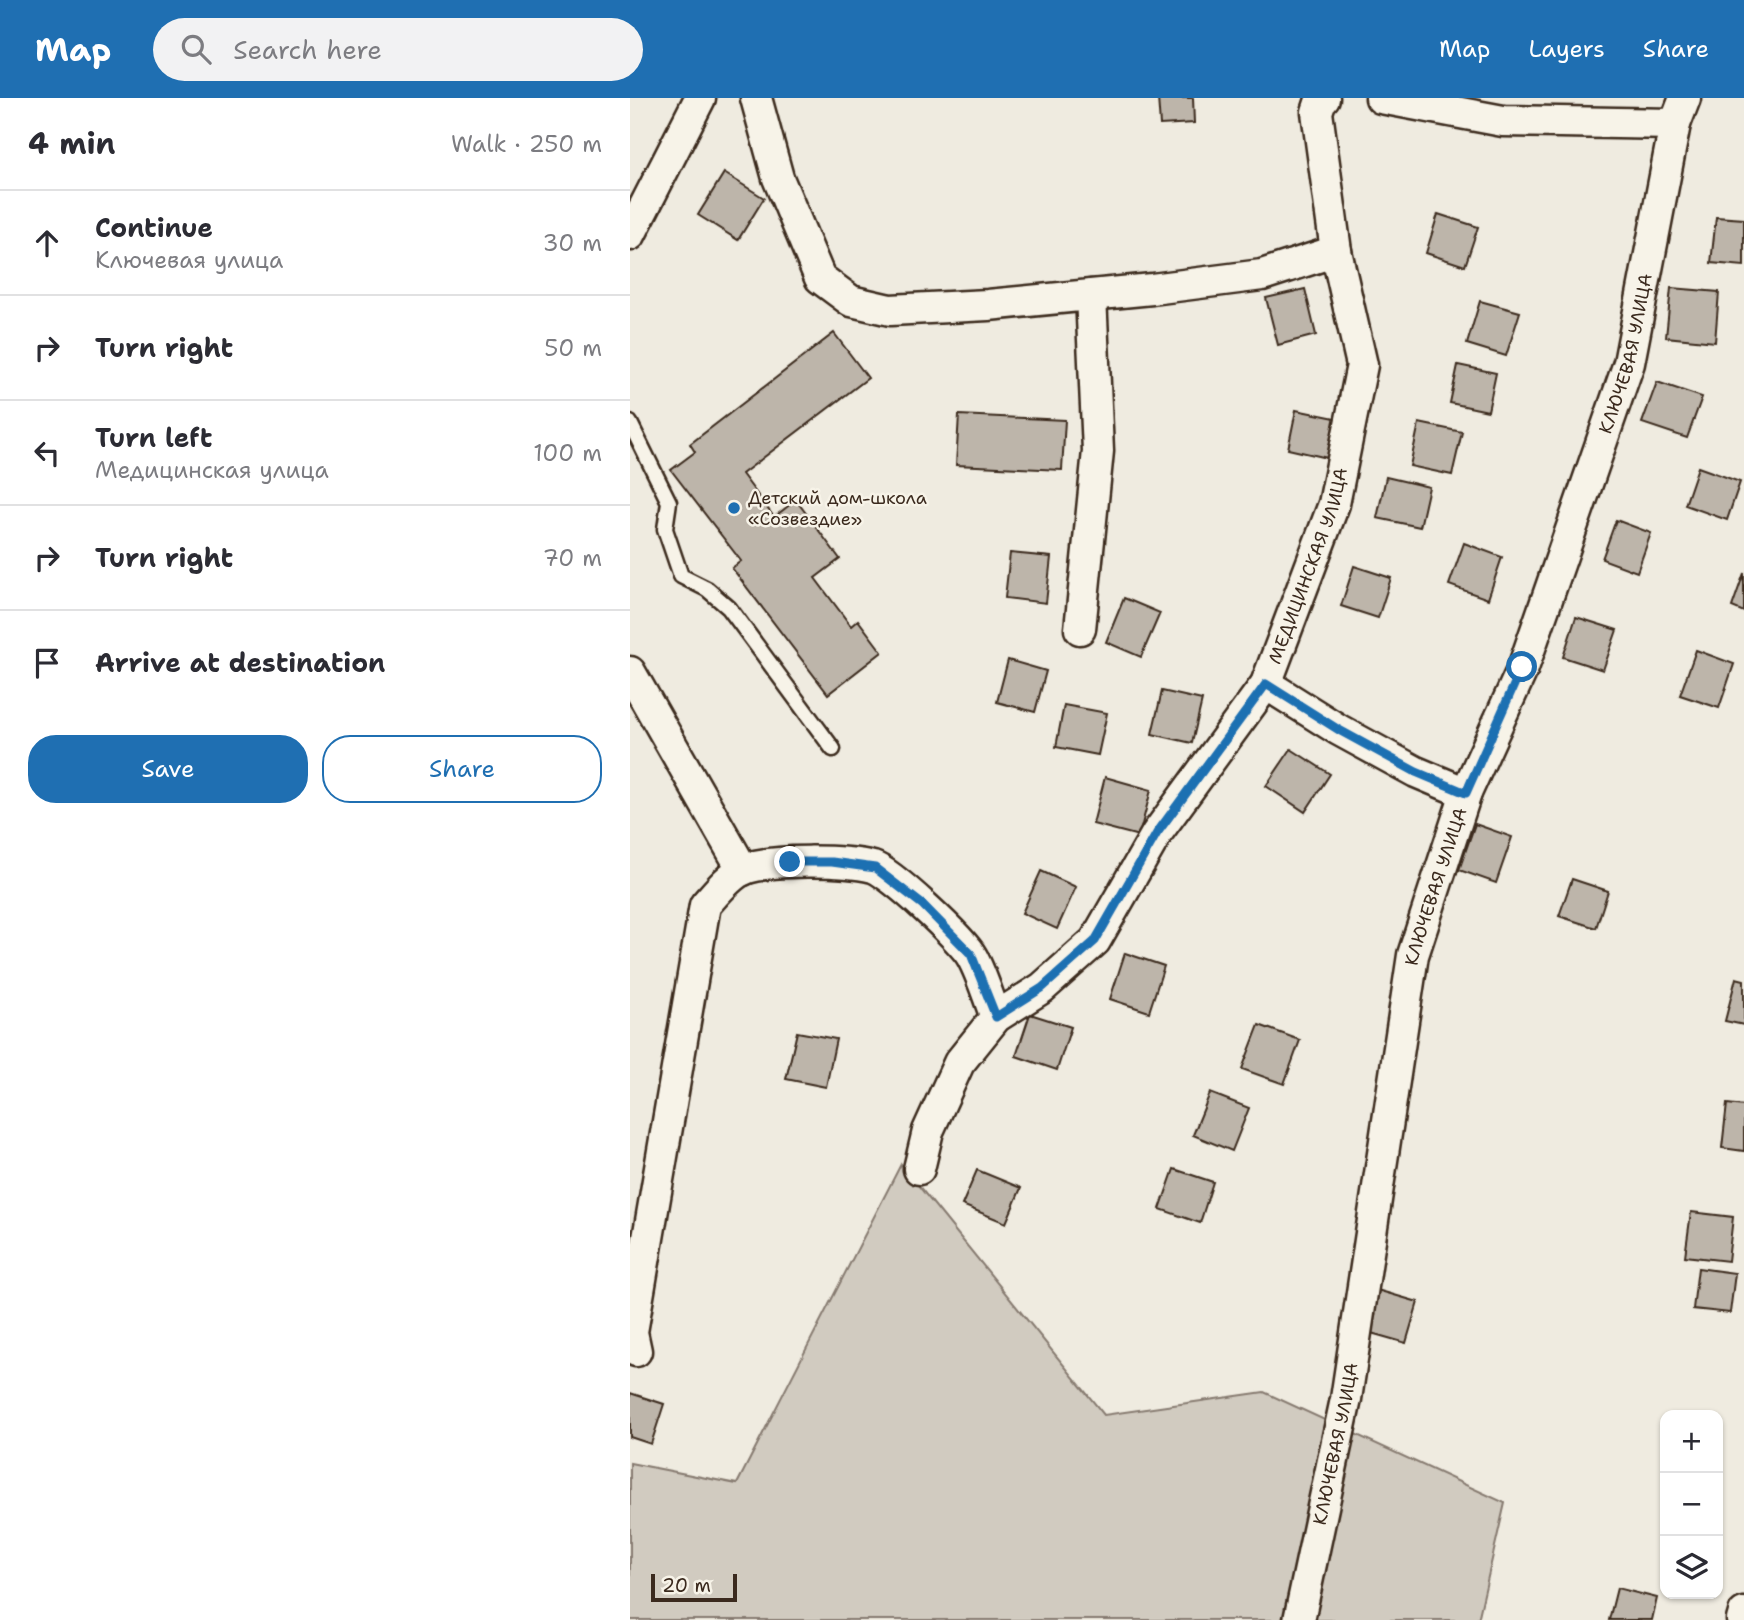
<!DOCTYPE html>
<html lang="en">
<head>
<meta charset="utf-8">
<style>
  :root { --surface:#fff; --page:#f2f2f3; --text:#2b2b33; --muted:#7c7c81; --line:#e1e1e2; --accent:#1f6fb2 }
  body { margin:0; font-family:"Shantell Sans",sans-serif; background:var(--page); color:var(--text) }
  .controls { position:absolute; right:21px; bottom:21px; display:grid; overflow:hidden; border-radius:14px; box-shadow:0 2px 5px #0004 }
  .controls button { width:63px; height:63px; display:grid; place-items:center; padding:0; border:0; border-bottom:2px solid var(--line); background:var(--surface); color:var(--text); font:35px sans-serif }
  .scale { position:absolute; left:21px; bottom:18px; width:86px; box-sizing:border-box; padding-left:7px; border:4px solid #3b2a1e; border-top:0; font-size:19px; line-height:24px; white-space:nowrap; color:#3b2a1e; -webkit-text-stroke:5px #f7f3e8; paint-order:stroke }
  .stop { position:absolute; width:21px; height:21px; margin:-16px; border:5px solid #1f6fb2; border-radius:50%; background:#fff }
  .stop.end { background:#1f6fb2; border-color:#fff; box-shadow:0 2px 7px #0008 }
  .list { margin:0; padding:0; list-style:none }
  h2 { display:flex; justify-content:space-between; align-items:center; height:91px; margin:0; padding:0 28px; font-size:30px }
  h2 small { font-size:23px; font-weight:400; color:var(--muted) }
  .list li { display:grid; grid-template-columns:46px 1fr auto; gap:21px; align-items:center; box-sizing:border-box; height:105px; padding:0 28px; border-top:2px solid var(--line) }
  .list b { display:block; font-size:26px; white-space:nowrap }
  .list p { margin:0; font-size:23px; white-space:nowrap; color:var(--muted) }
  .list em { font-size:23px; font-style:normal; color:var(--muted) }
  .actions { display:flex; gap:14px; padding:21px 28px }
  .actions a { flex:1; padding:16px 0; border:2px solid var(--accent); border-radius:28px; text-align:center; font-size:24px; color:var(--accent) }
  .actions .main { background:var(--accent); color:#fff }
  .icon { flex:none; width:38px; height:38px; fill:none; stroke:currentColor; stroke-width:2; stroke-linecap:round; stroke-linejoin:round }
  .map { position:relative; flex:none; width:1114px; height:1522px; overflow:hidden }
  header { display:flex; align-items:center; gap:42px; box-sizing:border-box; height:98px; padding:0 35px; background:var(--accent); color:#fff }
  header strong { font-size:33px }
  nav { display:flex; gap:38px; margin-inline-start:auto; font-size:24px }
  .search { width:490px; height:63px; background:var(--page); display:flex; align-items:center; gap:18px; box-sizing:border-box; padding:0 24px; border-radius:38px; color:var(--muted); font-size:26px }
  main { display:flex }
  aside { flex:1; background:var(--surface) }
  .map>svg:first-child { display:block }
  .green { fill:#d1cbc0; stroke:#867a6f; stroke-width:2 }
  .building { fill:#bdb5aa; stroke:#3b2a1e; stroke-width:2 }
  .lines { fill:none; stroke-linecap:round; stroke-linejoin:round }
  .service-casing { stroke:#3b2a1e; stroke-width:19 }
  .minor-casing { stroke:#3b2a1e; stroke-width:35 }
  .service { stroke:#f7f3e8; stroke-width:14 }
  .minor { stroke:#f7f3e8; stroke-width:30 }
  .route { stroke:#1f6fb2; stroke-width:9 }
  .poi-dot { fill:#1f6fb2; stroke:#f7f3e8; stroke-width:2.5 }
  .labels { text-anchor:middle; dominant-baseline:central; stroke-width:5; stroke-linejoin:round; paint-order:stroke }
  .street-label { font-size:18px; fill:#3b2a1e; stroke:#f7f3e8 }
  .poi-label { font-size:18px; fill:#3b2a1e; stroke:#f7f3e8; text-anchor:start }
</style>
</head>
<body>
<header>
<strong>Map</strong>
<div class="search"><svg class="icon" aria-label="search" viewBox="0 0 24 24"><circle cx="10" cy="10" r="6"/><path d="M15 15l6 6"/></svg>Search here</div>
<nav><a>Map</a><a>Layers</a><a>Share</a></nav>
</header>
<main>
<aside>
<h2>4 min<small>Walk · 250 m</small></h2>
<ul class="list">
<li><svg class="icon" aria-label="ahead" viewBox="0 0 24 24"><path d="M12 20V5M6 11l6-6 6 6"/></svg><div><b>Continue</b><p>Ключевая улица</p></div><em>30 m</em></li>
<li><svg class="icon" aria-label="right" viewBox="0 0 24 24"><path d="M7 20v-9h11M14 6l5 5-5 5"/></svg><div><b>Turn right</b></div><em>50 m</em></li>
<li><svg class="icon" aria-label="left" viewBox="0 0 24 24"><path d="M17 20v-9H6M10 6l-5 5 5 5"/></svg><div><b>Turn left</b><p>Медицинская улица</p></div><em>100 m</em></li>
<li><svg class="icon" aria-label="right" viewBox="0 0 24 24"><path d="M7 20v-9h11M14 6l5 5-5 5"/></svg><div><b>Turn right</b></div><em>70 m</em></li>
<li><svg class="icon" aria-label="arrive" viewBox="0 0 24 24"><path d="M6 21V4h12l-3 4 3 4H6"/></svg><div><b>Arrive at destination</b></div></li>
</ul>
<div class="actions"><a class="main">Save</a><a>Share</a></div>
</aside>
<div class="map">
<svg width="1114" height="1522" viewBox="0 0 1114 1522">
  <rect width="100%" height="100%" fill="#efebe0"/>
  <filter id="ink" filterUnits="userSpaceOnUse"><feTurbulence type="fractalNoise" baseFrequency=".0143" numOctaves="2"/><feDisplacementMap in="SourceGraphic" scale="14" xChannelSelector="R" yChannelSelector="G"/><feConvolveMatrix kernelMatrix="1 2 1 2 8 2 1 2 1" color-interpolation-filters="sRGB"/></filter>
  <g filter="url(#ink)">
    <path class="green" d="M271,1066L474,1317L634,1294L875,1405L848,1522H0V1365L107,1386Z"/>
    <g class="building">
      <path d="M528,0H563L564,25L530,27Z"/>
      <path d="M94,75L134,100L108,142L68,117Z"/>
      <path d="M808,116L848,129L835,168L796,155Z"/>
      <path d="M1086,119L1114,121V168L1081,165Z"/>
      <path d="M1041,190L1089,194L1085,244L1036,239Z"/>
      <path d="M675,191L686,237L648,247L636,200Z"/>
      <path d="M850,203L890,214L876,258L837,246Z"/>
      <path d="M204,235L238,280L112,376L144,419L166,402L210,461L185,480L221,528L228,522L252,554L198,596L102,470L111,463L41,372L65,354L60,346Z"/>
      <path d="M828,267L866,275L858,313L820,305Z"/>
      <path d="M1027,284L1072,299L1057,340L1012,325Z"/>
      <path d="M666,312L710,321L702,361L658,351Z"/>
      <path d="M329,317L435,322L432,372L326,367Z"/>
      <path d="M789,325L832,334L822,377L780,368Z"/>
      <path d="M1068,369L1110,384L1097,422L1055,407Z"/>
      <path d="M756,379L799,389L790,429L747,420Z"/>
      <path d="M986,422L1021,435L1007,474L972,461Z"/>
      <path d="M834,445L872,459L858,501L819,487Z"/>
      <path d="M380,455L421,459L416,505L375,500Z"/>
      <path d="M724,468L761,480L748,520L711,508Z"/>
      <path d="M1114,475V514L1102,509Z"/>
      <path d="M494,500L530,515L511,559L476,544Z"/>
      <path d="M946,519L987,532L973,572L933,559Z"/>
      <path d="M1066,552L1104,566L1089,610L1050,597Z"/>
      <path d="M378,562L416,573L405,614L367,604Z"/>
      <path d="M532,593L572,602L562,645L522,636Z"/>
      <path d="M434,607L477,615L468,657L426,649Z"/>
      <path d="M661,651L700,676L675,714L636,688Z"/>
      <path d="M475,679L521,692L509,738L463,726Z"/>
      <path d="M845,726L882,739L866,785L829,772Z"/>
      <path d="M411,773L446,789L427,831L392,815Z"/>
      <path d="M942,781L978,793L966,830L929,818Z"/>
      <path d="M495,855L534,868L519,914L480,901Z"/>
      <path d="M1106,880L1114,882V927L1095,923Z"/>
      <path d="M400,916L441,929L427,972L386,958Z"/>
      <path d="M629,927L670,942L654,986L612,971Z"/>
      <path d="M167,934L206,941L196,989L156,981Z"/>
      <path d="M580,995L619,1010L602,1053L563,1037Z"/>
      <path d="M1097,1006L1114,1008V1053L1092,1050Z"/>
      <path d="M544,1071L583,1084L570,1125L530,1111Z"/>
      <path d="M347,1072L391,1090L376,1125L332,1107Z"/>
      <path d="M1061,1114L1103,1119L1098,1163L1055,1158Z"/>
      <path d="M1068,1170L1105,1175L1100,1215L1063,1211Z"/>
      <path d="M747,1192L788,1204L776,1245L734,1233Z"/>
      <path d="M0,1295L34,1306L21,1346L0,1339Z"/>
      <path d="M987,1490L1027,1500L1022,1522H979Z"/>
    </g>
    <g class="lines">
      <defs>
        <path id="service" d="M0,325L39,404L35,431L51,478L77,491L99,510L203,651"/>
        <g id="minor">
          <path d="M126,0L148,80L190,180L221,203L260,212L358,207L522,191L632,177L706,153"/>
          <path d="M751,0L873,23L1045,26"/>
          <path d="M0,137L70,0"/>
          <path d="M450,531L468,353L461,197"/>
          <path d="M0,574L113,772"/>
          <path d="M636,586L709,632L786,674L836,695"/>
          <path id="s1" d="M289,1071L298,1033L329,965L366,919L412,890L465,843L527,735L636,586L704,406L732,267L706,153L687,14L691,2L694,0"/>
          <path d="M6,1253L2,1234L75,807C85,796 100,777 114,771C142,761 214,762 243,769C260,774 333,842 342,859C352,877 358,899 366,919"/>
          <path id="s2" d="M669,1522L716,1301L783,857L836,695L893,570L999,265L1045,26L1055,0"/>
          <path d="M1112,1522L1114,1515"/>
        </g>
      </defs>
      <use href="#service" class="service-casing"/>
      <use href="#minor" class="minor-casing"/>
      <use href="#service" class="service"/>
      <use href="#minor" class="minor"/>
    </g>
  </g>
  <g class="lines" filter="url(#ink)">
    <path class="route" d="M160,764H202L245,770L293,807L341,856L366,919L412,890L465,843L527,735L636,586L709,632L786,674L836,695L892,569"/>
  </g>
  <circle class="poi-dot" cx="104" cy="410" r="7"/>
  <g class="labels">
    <g class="street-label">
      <text stroke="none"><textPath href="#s2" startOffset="1314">КЛЮЧЕВАЯ УЛИЦА</textPath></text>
      <text stroke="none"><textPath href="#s1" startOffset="733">МЕДИЦИНСКАЯ УЛИЦА</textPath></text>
      <text stroke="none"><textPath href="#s2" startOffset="747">КЛЮЧЕВАЯ УЛИЦА</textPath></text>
      <text stroke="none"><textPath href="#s2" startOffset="180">КЛЮЧЕВАЯ УЛИЦА</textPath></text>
    </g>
    <g class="poi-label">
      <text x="118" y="400">Детский дом-школа<tspan x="118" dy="21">«Созвездие»</tspan></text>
    </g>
  </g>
</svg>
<div class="controls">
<button>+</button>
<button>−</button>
<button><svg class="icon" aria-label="layers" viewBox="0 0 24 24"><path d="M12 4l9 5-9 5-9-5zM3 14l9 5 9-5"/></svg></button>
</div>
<div class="scale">20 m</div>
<div class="stop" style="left:892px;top:569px"></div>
<div class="stop end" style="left:160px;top:764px"></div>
</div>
</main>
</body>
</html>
